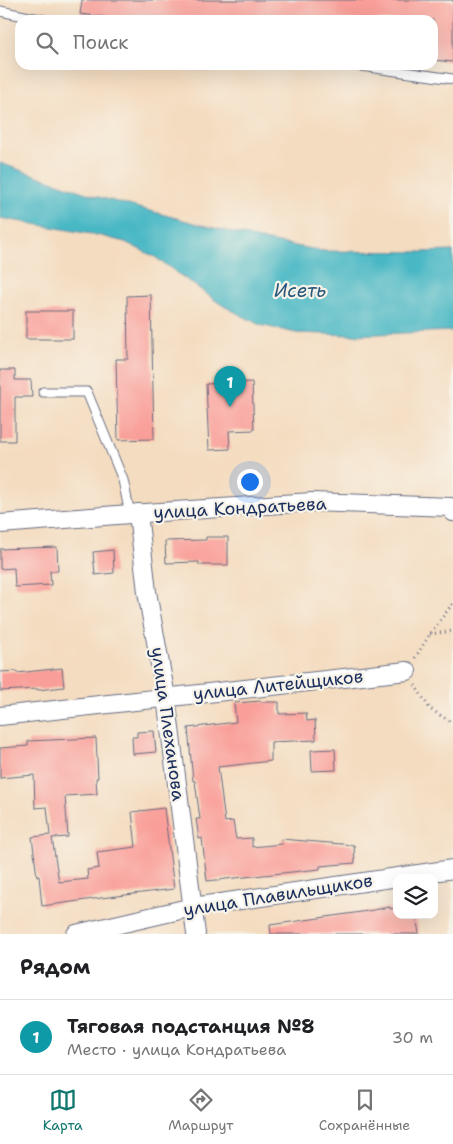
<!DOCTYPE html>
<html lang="ru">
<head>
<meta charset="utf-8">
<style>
  :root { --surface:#fff; --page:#f2f2f2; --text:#202124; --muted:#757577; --line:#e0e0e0; --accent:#0f766e }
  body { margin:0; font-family:"Shantell Sans",sans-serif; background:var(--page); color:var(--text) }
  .controls { position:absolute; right:15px; bottom:15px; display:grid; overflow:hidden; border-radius:10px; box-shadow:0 5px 20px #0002 }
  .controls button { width:45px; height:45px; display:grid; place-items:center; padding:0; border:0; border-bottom:1px solid var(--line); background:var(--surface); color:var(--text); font:25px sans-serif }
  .you { position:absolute; left:249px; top:481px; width:18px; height:18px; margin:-12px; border:4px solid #fff; border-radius:50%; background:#1a73e8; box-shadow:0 0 0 8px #1a73e833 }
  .badge { display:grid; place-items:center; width:32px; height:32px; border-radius:50%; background:var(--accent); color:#fff; font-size:16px; font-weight:700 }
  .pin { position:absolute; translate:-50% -41px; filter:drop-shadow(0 1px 2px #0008) }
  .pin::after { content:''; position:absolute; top:26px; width:18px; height:15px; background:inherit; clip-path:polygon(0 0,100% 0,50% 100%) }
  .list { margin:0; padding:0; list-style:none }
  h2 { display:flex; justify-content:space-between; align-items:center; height:65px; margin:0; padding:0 20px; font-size:21px }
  h2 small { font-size:16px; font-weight:400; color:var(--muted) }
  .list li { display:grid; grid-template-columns:32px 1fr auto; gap:15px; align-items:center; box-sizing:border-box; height:75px; padding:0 20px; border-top:1px solid var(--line) }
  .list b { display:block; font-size:19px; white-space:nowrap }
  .list p { margin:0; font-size:16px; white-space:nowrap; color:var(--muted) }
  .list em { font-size:16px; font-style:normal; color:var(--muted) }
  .icon { flex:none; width:28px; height:28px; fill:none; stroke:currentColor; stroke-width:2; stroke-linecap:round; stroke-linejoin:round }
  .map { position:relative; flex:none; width:453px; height:934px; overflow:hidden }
  .search { position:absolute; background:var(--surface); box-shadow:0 5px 20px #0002; left:15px; right:15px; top:15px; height:55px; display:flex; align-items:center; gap:12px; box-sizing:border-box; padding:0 18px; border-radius:15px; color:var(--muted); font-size:19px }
  .sheet { height:140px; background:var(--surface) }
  nav { display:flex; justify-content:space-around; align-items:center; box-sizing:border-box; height:70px; border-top:1px solid var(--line); background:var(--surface); font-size:14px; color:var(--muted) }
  nav a { display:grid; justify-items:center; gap:2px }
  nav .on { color:var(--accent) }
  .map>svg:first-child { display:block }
  .water { fill:#4ab8c5; stroke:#327492 }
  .building { fill:#f99e98 }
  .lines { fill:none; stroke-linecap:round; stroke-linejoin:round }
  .service-casing { stroke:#676c80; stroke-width:11 }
  .minor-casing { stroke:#676c80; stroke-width:20 }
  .path { stroke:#676c80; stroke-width:3; stroke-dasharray:1 4; stroke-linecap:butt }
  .service { stroke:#fff; stroke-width:9 }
  .minor { stroke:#fff; stroke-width:18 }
  .labels { text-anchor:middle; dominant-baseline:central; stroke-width:4.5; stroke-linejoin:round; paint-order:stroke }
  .street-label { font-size:18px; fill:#1b2f5e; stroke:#f7f3e8 }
  .water-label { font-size:19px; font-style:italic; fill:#29587d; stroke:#f7f3e8 }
</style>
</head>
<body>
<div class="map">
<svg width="453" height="934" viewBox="0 0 453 934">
  <rect width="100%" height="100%" fill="#f7f3e8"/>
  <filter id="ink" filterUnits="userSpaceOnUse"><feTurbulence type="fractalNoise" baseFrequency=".02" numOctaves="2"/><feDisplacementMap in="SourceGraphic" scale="10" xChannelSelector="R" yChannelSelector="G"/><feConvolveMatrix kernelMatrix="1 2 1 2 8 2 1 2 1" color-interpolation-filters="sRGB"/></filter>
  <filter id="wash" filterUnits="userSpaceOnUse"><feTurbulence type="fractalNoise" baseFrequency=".0096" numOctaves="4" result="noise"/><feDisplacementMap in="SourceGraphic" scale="20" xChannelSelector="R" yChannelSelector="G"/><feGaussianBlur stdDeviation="1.12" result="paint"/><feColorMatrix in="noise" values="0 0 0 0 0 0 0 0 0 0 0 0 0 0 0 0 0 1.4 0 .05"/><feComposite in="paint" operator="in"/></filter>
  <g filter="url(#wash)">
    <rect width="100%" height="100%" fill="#f4dcc0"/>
    <path class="water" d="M0,163L95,196L198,224L268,241L323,251L422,252L453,251V331L352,335L296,333L260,325L222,305L155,257L125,242L97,235L0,218Z"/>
    <g id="blocks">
      <g class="building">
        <path d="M82,0H453V62L433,60V20H128L80,14Z"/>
        <path d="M151,295L154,439L118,440L116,359H128L127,296Z"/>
        <rect x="26" y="311" width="47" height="28"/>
        <path d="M0,370H15V380H31L32,397H15V441H0Z"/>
        <path d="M252,382L254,430L229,431L230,449L209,450L206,384Z"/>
        <path d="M206,537H228V565H199V562L166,563L165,541L206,540Z"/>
        <path d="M57,547L58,571H50L51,585L15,587L14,568L0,569V549Z"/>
        <path d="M113,550L114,573L95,575L93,552Z"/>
        <path d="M62,668L64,687L38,690V689L0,691V672L17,671V673Z"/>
        <path d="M261,701V702H279V714L306,713L307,721L315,720L316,740L271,742V761L218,767L225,822L233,821L236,839L252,838V847L282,844L281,839L354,845L355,863L320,866V869L207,881L202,838L199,839L196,819H200L195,781H193L188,728L236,722L234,703Z"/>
        <path d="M154,731L156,752L133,754L132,737H137V732Z"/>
        <path d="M96,738L98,778H96L97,794L65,796L68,837L52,838L59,882L88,879L87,870L99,868L97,852L136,847L132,812L164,808L174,889L101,898L42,906L39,876L37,877L32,837L50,835L47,807L35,808L34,775L0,778V748L28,746V741Z"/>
        <path d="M335,749L336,770L312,771L311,750Z"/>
        <path d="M390,907V909L397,908V915H416L419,934H271L270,925L368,911Z"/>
      </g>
    </g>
  </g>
  <g filter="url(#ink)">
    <use href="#blocks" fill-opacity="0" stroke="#676c80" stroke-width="1"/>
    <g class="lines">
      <defs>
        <g id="service">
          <path d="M0,11L44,20"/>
          <path d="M354,65L453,79"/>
          <path d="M43,392H87L123,480L130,514"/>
        </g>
        <g id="minor">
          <path d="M138,513L147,592L166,697L196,934"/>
          <path d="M0,524L130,514L312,502L451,507L453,512"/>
          <path d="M0,716L407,671"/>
          <path d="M76,934L193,907L453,869"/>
        </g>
      </defs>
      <use href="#service" class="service-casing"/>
      <use href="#minor" class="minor-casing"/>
      <g class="path">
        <path d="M430,634L453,631"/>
        <path d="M415,658L430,634L453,603"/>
        <path d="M415,685L430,709L453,723"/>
      </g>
      <use href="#service" class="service"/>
      <use href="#minor" class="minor"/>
    </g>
  </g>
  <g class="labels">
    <g class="street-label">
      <text transform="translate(240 508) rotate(-3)">улица Кондратьева</text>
      <text transform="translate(278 685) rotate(-6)">улица Литейщиков</text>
      <text transform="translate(168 724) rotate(82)">улица Плеханова</text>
      <text transform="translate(278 895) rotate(-9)">улица Плавильщиков</text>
    </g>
    <g class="water-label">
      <text x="300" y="290">Исеть</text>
    </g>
  </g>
</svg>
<div class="controls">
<button><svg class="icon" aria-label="layers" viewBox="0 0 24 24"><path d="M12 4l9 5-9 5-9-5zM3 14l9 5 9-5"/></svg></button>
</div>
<div class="you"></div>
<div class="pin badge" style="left:230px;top:407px;background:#0f9aa8">1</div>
<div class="search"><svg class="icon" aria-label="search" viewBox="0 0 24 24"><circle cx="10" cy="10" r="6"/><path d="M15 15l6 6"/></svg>Поиск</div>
</div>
<section class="sheet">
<h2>Рядом<small></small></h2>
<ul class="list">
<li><span class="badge" style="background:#0f9aa8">1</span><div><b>Тяговая подстанция №8</b><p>Место · улица Кондратьева</p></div><em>30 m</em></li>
</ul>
</section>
<nav>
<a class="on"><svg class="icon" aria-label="map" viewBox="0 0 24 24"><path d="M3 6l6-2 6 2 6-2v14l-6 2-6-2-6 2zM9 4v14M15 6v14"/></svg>Карта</a>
<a><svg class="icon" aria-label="directions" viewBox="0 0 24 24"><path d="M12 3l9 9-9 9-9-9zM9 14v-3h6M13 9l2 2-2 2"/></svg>Маршрут</a>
<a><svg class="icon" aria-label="saved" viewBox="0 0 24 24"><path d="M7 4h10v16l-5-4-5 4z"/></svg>Сохранённые</a>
</nav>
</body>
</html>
